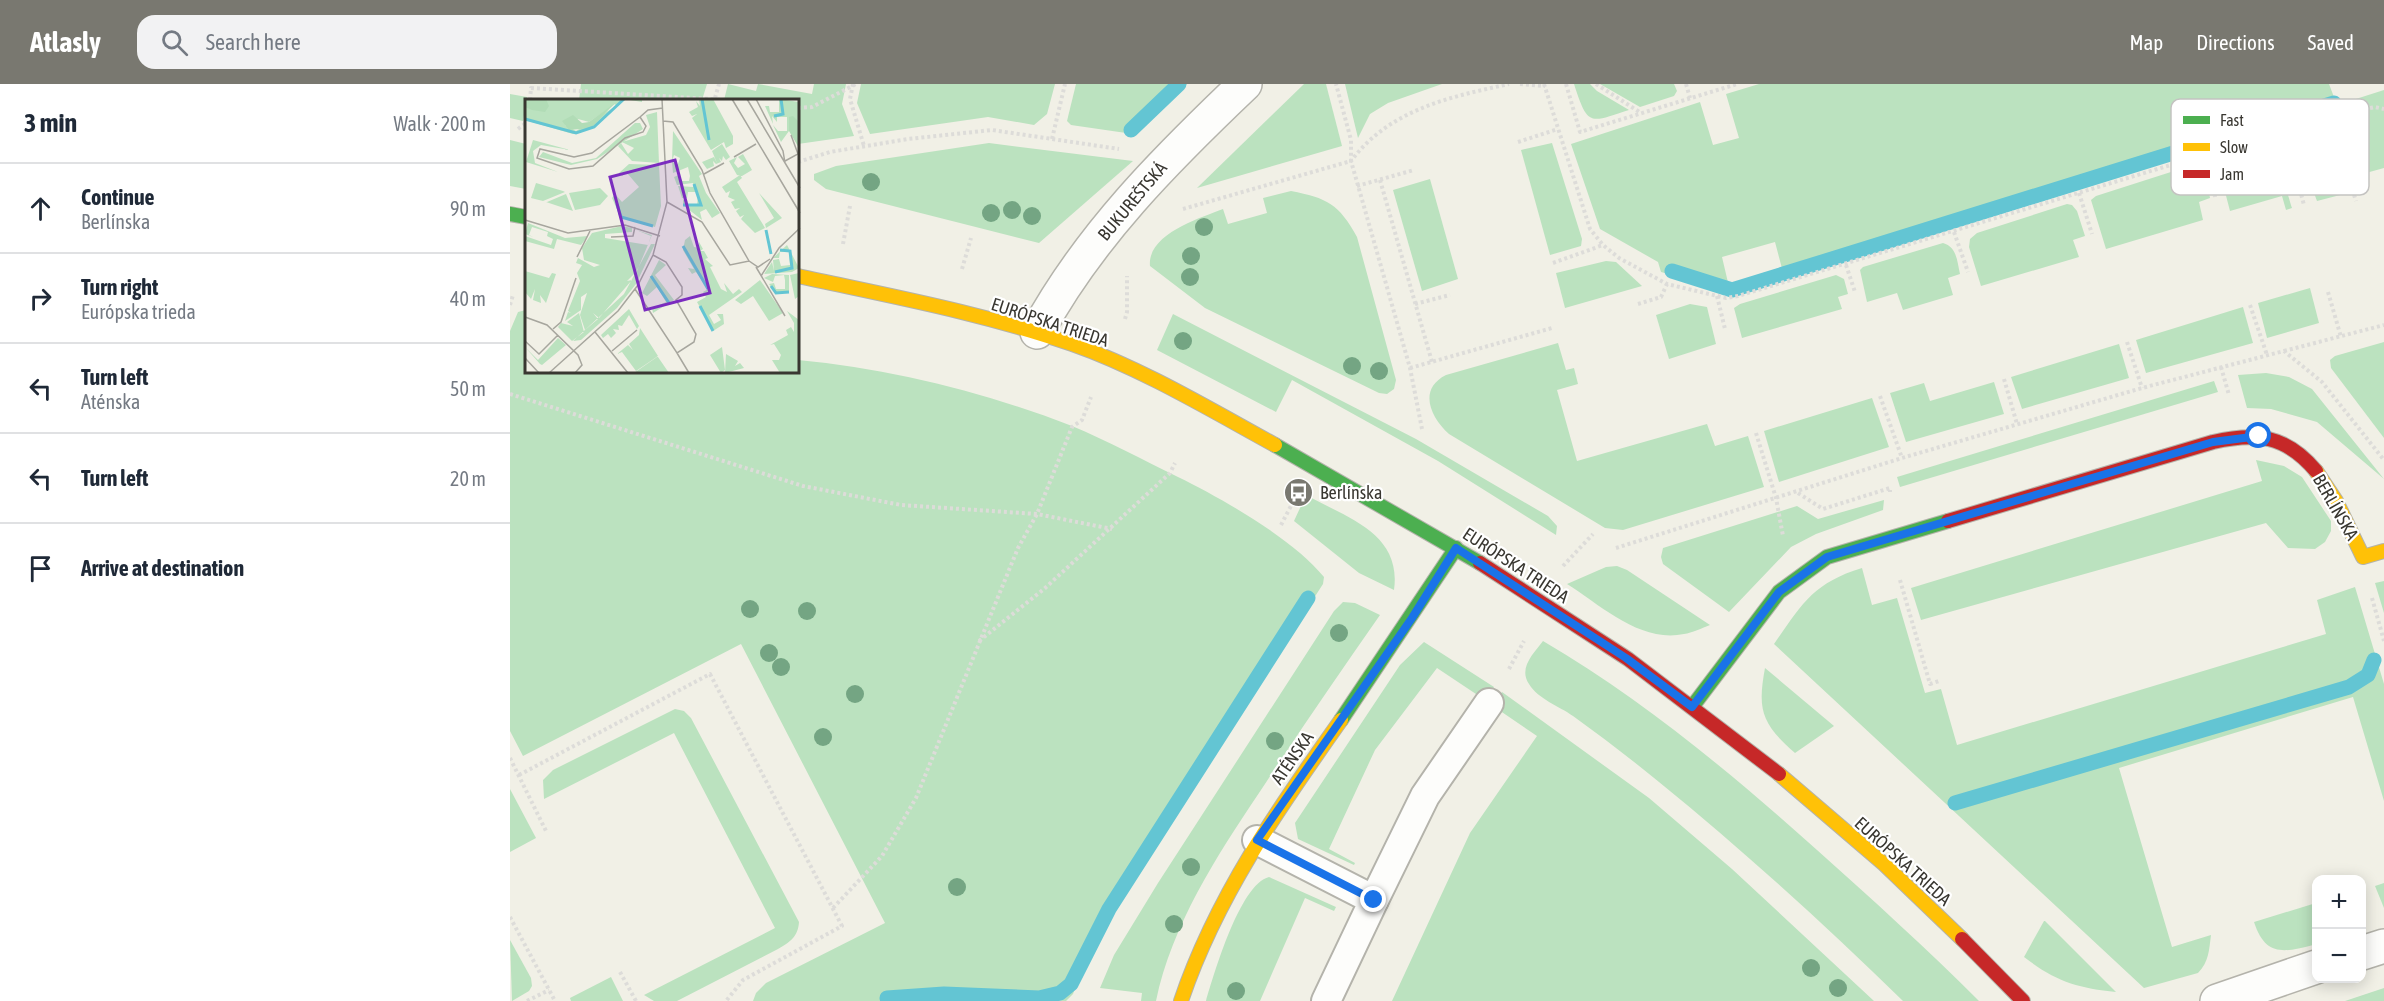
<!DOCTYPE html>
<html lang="en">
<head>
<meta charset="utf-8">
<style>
  :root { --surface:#fff; --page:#f2f2f3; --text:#1f2937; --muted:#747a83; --line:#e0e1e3; --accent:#797870 }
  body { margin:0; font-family:"Asap Condensed",sans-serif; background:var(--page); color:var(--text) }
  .controls { position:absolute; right:18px; bottom:18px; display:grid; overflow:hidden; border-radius:12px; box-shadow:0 3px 15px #0003 }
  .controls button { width:54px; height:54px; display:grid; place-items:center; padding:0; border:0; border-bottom:2px solid var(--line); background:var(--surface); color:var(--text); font:30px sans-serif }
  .stop { position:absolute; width:18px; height:18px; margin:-14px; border:4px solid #1a73e8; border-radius:50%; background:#fff }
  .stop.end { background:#1a73e8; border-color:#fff; box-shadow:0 2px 6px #0008 }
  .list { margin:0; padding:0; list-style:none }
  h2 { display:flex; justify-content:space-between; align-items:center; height:78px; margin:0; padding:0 24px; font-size:26px }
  h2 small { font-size:20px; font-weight:400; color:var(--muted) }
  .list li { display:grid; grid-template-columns:39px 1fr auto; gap:18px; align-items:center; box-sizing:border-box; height:90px; padding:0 24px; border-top:2px solid var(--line) }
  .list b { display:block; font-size:22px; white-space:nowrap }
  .list p { margin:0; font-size:20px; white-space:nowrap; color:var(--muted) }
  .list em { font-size:20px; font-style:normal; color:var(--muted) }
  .icon { flex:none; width:33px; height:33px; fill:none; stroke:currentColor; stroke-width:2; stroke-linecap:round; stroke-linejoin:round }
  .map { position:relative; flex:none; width:1874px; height:917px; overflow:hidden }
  header { display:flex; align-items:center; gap:36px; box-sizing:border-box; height:84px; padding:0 30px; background:var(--accent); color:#fff }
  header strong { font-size:28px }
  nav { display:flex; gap:33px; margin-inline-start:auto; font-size:21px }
  .search { width:420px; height:54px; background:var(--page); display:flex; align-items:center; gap:15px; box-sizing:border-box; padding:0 21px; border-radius:18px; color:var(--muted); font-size:22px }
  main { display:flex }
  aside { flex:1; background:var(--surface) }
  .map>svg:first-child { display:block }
  .green { fill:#bbe2bf }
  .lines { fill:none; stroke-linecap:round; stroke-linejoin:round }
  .stream { stroke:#63c5d3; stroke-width:15 }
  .lane-casing { stroke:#b4b3ab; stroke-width:32 }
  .street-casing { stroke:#b4b3ab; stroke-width:36 }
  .fast-casing { stroke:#b4b3ab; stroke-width:16 }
  .slow-casing { stroke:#b4b3ab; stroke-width:16 }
  .jam-casing { stroke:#b4b3ab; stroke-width:16 }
  .path { stroke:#dddcd9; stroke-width:4; stroke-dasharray:3 3; stroke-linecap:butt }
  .lane { stroke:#fdfdfb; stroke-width:28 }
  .street { stroke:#fdfdfb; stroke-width:33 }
  .fast { stroke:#4caf50; stroke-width:14 }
  .slow { stroke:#ffc107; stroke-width:14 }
  .jam { stroke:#c62828; stroke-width:14 }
  .tree { fill:#74a583 }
  .route { stroke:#1a73e8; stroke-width:8 }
  .labels { text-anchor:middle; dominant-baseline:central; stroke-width:4.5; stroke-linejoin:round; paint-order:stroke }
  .street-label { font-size:18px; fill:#393731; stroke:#fff }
  .poi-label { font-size:18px; fill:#393731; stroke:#fff; text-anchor:start }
  .inset-river { fill:none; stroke:#63c5d3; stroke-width:3 }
  .inset-road { fill:none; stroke:#a7a69e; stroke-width:1.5 }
  .view { fill:#7b2cbf; fill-opacity:0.15; stroke:#7b2cbf; stroke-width:3 }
  .inset-edge { fill:none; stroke:#393731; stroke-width:3 }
  .key { fill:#fff; stroke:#c4c3c1; stroke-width:1.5 }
  .key-label { font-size:16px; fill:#393731 }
</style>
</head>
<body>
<header>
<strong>Atlasly</strong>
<div class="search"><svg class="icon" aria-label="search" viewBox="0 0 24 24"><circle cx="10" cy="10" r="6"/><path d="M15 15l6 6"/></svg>Search here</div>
<nav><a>Map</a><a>Directions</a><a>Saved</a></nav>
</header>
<main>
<aside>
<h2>3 min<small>Walk · 200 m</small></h2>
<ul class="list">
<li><svg class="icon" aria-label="ahead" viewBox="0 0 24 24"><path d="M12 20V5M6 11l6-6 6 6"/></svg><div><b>Continue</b><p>Berlínska</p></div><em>90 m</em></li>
<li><svg class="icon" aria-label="right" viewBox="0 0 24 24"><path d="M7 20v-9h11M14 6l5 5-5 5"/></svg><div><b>Turn right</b><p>Európska trieda</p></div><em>40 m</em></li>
<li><svg class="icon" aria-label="left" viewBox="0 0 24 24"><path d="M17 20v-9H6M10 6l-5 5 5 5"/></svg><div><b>Turn left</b><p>Aténska</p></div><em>50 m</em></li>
<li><svg class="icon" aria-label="left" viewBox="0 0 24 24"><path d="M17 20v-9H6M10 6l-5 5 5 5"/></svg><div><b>Turn left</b></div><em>20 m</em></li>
<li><svg class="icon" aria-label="arrive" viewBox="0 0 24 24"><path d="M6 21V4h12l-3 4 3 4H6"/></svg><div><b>Arrive at destination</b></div></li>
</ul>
</aside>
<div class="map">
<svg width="1874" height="917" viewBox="0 0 1874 917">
  <rect width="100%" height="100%" fill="#f1f0e6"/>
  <g class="green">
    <path d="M71,0H197L192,16H69Z"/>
    <path d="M218,0L246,7L248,0L302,10L304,0H336L332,20L344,52L288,60V16H214Z"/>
    <path d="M351,0H545L537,30L524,41L478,33L360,50L347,19Z"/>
    <path d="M566,0H677L623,50L561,41L557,37Z"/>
    <path d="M794,0H816L832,62L687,104Z"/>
    <path d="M835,0H932L878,19L860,30L848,54Z"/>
    <path d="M1064,0H1080L1087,7L1119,26C1079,39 1078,43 1064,0Z"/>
    <path d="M1090,0H1164L1167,7L1164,12L1130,23Z"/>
    <path d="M1249,0H1819L1827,21L1874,6V84L1845,92L1826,21L1542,113L1274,192L1265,158L1212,173L1220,207L1151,188L1148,178L1090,145L1061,60L1190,18L1203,61L1229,54L1216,10Z"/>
    <path d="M0,10L17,13L13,37L0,34Z"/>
    <path d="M1812,42L1834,110L1807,117C1800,97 1784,62 1797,43Z"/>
    <path d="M0,56L16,60V105L0,102Z"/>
    <path d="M479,59L623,77L529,159L316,105L304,96V90L326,82Z"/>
    <path d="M1042,59L1072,155L1071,162L1040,171L1011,66Z"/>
    <path d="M1749,59C1766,60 1777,110 1782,124L1776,126L1772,112L1720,127L1707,77L1710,73Z"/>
    <path d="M1689,79L1694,83L1700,114L1689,118L1693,136L1596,165L1581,116L1586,112Z"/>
    <path d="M920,95L948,195L912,207L883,106Z"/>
    <path d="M781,107C817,114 829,120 847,153L886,296L884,305L877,310L869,309L695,224L640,182C637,150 690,134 713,125L718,140L757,129L753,114Z"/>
    <path d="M1557,120L1562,121L1567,127L1575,152L1563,156L1569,173L1471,202L1459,163L1460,155L1467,149Z"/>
    <path d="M1433,159C1447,163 1447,177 1450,190L1438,194L1443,211L1393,226L1387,209L1357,218L1350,186L1353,183Z"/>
    <path d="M1096,177L1106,178L1132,202L1055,224L1046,189Z"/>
    <path d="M1326,191L1334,195L1338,210L1328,213L1332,225L1232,254L1224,224L1230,220Z"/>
    <path d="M1800,204L1809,239L1757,254L1748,219Z"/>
    <path d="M1180,220L1197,223L1206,260L1159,275L1146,231Z"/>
    <path d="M1733,223L1743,259L1636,289L1626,256Z"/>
    <path d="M16,226V288H288V276C382,285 474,308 562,342C598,357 633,376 668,393C713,415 783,455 814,493L813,500L603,826L576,873L563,910L556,917L443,914L383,917H243L246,909L256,899L375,839L231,560L13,672L0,647V247L8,228Z"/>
    <path d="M663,230L906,355L1038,432L1047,442L1046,451L928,377L782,296L766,328L647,266Z"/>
    <path d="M1874,258V354L1821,284L1820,276L1825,272Z"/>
    <path d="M1048,259L1056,286L1064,284L1068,300L1047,306L1067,377L1197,340L1205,362L1238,352L1254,403L1113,446L1095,444L939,350C920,333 908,305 936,291Z"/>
    <path d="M1609,260L1619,294L1512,325L1501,293Z"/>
    <path d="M1756,289L1779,293L1802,305L1874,395L1807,338L1761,325L1737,324L1728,291Z"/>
    <path d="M1704,297L1708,308L1390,403L1387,393Z"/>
    <path d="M1484,298L1494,330L1396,358L1380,309L1414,299L1420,317Z"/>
    <path d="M1362,314L1379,363L1269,398L1254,347Z"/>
    <path d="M1746,376L1774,382L1792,393L1821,437V447L1815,458L1805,465L1778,464L1756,439L1411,536L1401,504L1752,397Z"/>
    <path d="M796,411C837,434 892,449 884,506L849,489L784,437Z"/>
    <path d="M1374,416L1373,426L1306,450L1281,463L1219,528L1153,480L1151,473L1153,464L1287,422L1308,435Z"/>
    <path d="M1107,482L1117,486L1200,541C1192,544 1182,549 1174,550C1130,559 1092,522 1057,500L1096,483Z"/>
    <path d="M1352,484L1362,521L1387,514L1415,609L1431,605L1447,661L1816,550L1807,516L1845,503L1874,600V717L1843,613L1609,684L1662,863L1701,851C1699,866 1699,878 1688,889L1634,904L1264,560C1292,520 1303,499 1352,484Z"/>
    <path d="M1874,497V529L1865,499Z"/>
    <path d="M833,518L845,519L870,531C829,590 788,649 749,709C706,773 662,841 646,917H631L632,909L590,904L604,871L648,799L824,527Z"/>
    <path d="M1033,557C1132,615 1221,689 1307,766C1362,815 1417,865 1469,917H1393C1315,841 1234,767 1149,698C1121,675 1092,653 1063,632C1049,622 1028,615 1019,600C1008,584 1024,569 1033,557Z"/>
    <path d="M914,558L984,603L975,616L927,584L865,666L819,765L845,779L844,781L788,755L785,739L890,581Z"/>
    <path d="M1255,584L1324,642L1285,669C1252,640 1247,627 1255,584Z"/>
    <path d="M992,608L1139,714L1222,785L1364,917H882L960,749L1027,652L983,622Z"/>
    <path d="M165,625L174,627L181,634L289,838C288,853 280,858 268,865L167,917H144L134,911L265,844L164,649L34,715L33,696L43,686Z"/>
    <path d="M0,705L26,754L0,768Z"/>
    <path d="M759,793L826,823L824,827L795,814L750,917H696C704,890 730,800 759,793Z"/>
    <path d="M1874,799V824L1865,802Z"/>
    <path d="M1806,819V858L1803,861C1773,869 1755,872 1744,838Z"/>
    <path d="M1534,837H1535L1606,908C1567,904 1545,897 1514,873Z"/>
    <path d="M0,856L21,894L22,902L19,907L2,917Z"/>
    <path d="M101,893L113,917H61L60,914Z"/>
    <path d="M1874,904V917H1835Z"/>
  </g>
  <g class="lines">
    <g class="stream">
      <path d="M621,46L669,0"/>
      <path d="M1162,187L1222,206L1824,19"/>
      <path d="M1445,719L1839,603L1858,591L1864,576"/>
      <path d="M377,914L434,910L529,914L550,909L561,900L599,825L798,514"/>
    </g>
    <defs>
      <g id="lane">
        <path d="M747,756L864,816L816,917"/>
        <path d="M864,816L915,712L979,619"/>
      </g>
      <g id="street">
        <path d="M527,248C579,152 656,75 735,0"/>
        <path d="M1852,869L1874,862"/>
        <path d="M1707,917L1806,883"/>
      </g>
      <g id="fast">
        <path d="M0,130L16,133"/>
        <path d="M765,361L970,479"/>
        <path d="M1182,623L1269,508L1317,473L1438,437"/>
        <path d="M831,636L946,464"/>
      </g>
      <g id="slow">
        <path d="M288,192C380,212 473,229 562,260C631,284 701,326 765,361"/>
        <path d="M1806,387L1826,417L1853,473L1874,467"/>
        <path d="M1269,690L1374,780L1452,855"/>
        <path d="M671,917C706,813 768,725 831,636"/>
      </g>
      <g id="jam">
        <path d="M1438,437L1703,358C1746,348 1776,351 1806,387"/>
        <path d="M970,479L1118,575L1269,690"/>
        <path d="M1452,855L1513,917"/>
      </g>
    </defs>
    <use href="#lane" class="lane-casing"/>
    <use href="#street" class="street-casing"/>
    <use href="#fast" class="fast-casing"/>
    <use href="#slow" class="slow-casing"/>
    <use href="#jam" class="jam-casing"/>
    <g class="path">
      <path d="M343,0L340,15L354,62"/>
      <path d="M1010,0L1035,2"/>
      <path d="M1034,0L1080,145L1093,161L1109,174L1157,200L1216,214L1228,212L1819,33L1846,117"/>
      <path d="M1056,0L1070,48L1227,0"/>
      <path d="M1086,0L1131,29"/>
      <path d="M1176,0L1180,14"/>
      <path d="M205,14L209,0"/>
      <path d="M20,16L21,4L216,16"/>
      <path d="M288,24L302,23L346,0"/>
      <path d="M1819,33L1865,23L1874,25"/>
      <path d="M8,45L16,39"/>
      <path d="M1774,47L1794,121"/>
      <path d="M542,55L555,0"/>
      <path d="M1008,58L1048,45"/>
      <path d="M1697,70L1705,113"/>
      <path d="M288,78L320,68L398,55L482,46L609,65"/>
      <path d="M870,96L922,278"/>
      <path d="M847,102L904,86"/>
      <path d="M1569,109L1582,150"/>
      <path d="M673,125L841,77V56L826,0"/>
      <path d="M1444,148L1458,188"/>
      <path d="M333,160L340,122"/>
      <path d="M1043,179L1093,161"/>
      <path d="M1336,181L1345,208"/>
      <path d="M452,185L461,154"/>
      <path d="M1818,208L1831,253"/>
      <path d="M1207,212L1215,245"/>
      <path d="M905,220L940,211"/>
      <path d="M1128,220L1151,213L1157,200"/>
      <path d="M0,221L3,211"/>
      <path d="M1740,221L1757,271"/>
      <path d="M615,235L617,228V192"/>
      <path d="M1617,258L1632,304"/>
      <path d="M1774,267L1874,241"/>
      <path d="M1711,283L1719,311"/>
      <path d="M900,284L1042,244"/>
      <path d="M1494,295L1507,340"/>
      <path d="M0,310L293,402L391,421L527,430L602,445"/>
      <path d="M1370,312L1392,374"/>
      <path d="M912,345L900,284L841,77C880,25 940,13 999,0"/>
      <path d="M1246,349L1266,414L1273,452"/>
      <path d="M1288,409L1313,425L1380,404V408"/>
      <path d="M771,441L783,418"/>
      <path d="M1106,464L1392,374L1632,304L1774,267L1812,298L1874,376"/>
      <path d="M1053,482L1083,450"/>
      <path d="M1390,496L1420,600L1429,597"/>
      <path d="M1862,514L1874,557"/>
      <path d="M469,557L534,505L660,389L665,379"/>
      <path d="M999,585L1014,557"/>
      <path d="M0,674L37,749"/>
      <path d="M9,691L200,590L332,842L233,896L216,917"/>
      <path d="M323,824L372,772L406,714L508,464L527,430L562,343L572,336L581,313"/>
      <path d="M0,833L45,917"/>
      <path d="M110,888L126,917"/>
      <path d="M17,917L39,906"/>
    </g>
    <use href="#lane" class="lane"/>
    <use href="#street" class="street"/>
    <use href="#fast" class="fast"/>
    <use href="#slow" class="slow"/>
    <use href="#jam" class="jam"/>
  </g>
  <g class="tree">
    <circle cx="361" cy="98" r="9"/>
    <circle cx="502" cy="126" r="9"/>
    <circle cx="481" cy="129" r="9"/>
    <circle cx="522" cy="132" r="9"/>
    <circle cx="694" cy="143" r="9"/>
    <circle cx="681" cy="172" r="9"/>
    <circle cx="680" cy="193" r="9"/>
    <circle cx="673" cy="257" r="9"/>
    <circle cx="842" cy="282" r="9"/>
    <circle cx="869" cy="287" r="9"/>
    <circle cx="240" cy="525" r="9"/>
    <circle cx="297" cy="527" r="9"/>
    <circle cx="829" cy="549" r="9"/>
    <circle cx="259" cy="569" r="9"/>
    <circle cx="271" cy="583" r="9"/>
    <circle cx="345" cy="610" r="9"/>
    <circle cx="313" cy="653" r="9"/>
    <circle cx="765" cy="657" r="9"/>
    <circle cx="681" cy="783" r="9"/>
    <circle cx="447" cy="803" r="9"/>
    <circle cx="664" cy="840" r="9"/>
    <circle cx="1301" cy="884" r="9"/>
    <circle cx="1328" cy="904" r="9"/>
    <circle cx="726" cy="907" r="9"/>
  </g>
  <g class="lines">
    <path class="route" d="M864,816L747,756L902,534L946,464L1116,574L1182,623L1269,508L1317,473L1703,358L1749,352"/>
  </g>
  <defs>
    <symbol id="bus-disc" viewBox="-11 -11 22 22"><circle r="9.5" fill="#797870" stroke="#fff"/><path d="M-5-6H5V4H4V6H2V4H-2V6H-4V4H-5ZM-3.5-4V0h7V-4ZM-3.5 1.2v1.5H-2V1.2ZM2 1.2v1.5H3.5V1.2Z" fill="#fff"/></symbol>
  </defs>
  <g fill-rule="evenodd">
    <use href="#bus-disc" x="772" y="392" width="33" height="33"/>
  </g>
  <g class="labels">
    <g class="street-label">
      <text transform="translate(622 117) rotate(-50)">BUKUREŠTSKÁ</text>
      <text transform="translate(540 238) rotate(18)">EURÓPSKA TRIEDA</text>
      <text transform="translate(1826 423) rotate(60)">BERLÍNSKA</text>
      <text transform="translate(1006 481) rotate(33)">EURÓPSKA TRIEDA</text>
      <text transform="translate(782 674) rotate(-55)">ATÉNSKA</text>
      <text transform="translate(1393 777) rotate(42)">EURÓPSKA TRIEDA</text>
    </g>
    <g class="poi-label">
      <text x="810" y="408">Berlínska</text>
    </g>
  </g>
  <g transform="translate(15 15)">
    <rect width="274" height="274" fill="#f1f0e6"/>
    <path d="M0,0H117V3L99,0L69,28L48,35L0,21ZM90,5L91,7L51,32L40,26L53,20L64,23ZM174,0H188L208,37V45L201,49L199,43L186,51L167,19L172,15L167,17L164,13L173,8L171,2L175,7ZM254,0L274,3V23L264,18V32L256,43L248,26L253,32H262V18H252V23L247,17L248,25L240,7H244L245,13H254ZM132,13L134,64L107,62L93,47L96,44L103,55L109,49L97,43L121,36L125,28L121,16ZM110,24H115L118,30L72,60L46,66L14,58L18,53L47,64L71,59ZM148,32L177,75L174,77L181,94L195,114L187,119L181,110L175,113L177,121L158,106V101H162L163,107L172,106L173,97L172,93H163L162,99H157L153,87L168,88V84L152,86L149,78L154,76L157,82H164L165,77L163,68L148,74L147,63L153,65L155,59L149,56L147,62ZM8,41L45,51L16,46L8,52L10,64L33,73L1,63ZM197,45L205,58L201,61L198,57L197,62L194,59L196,63L191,65L188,62L189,67L182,70L177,63L189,58L192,64L187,52ZM218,55L227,71L217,77L212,76L204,62L212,58L209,64L213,69L220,65L213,58ZM104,65L134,66L136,107L130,128L95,117L87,99L90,95L97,103L114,88L102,74L104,71L97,77L94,74ZM215,76L217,79L212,83L240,129L230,134L216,120L219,116L215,118L211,112L215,109L210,110L206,103L210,101L203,98L205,92L201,94L197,88ZM11,84L38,92L40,93L18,102L6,99ZM75,89L83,97L75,106L50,111L44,94ZM234,94L257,119L241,129L240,125L249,119ZM41,95L48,112L21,103H22ZM3,124L40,139L63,137L56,146L32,140L29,150L0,142V137L26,146L28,140L22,137L23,133L7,128L4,136L8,138L0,135ZM97,127L107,129V133L80,135V139L123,146L126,137L111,131L127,136L112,172L102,182L107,181L74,219L68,214L73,220L60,231L55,216L62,194L56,198V211L40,222L43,213L46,214L43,212L55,182L52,174L57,166L51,164L53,159L69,168L75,166L59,161L57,149L67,134ZM165,137L169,148L174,149V143L178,150L175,152H179L183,159L180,160L188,167L185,168L196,190L202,193L199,184L208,195L214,190L217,193L184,216L189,225L196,221L192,215H198L199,225L188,232L172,203L181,198L178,193L183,190L171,173L167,175L163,169L169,170L158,151L160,141ZM126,145H130L111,185L92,209L56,241L48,242L99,195ZM262,146L274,169L267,173L239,175L247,163L249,172L248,161L254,160L256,167L265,166L264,153H255L254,159H248ZM134,161L141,166L130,176L149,201L128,214L127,209L141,203L132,188L122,197L117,194ZM0,172L24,179L27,174L31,175L21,204L15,196L16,204L8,201L10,190L6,200L0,193ZM274,174V197L270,200L265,176ZM247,175L264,176V193L251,195L244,185L249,184L251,190H260V181L259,176L250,177L248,183L239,179ZM235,181L258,214L244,222L228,197L216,205L210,201ZM104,210L114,227L112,230L104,216L97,227L93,226L94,231L88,230L91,234L86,239L83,235L78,239L76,236ZM262,212L274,221V274H255L247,261H254L256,256L249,245L245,246L263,236L261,231L266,228L269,233V224ZM54,214L59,233L47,242L33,228L36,224L48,227L42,223ZM115,229L133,257L111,272L97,253L92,255L103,246L108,251L104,245L114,236ZM33,239L41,246L17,266L15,265L0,248L13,261ZM197,248L200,271L196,274L185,256ZM201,255L213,262L210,267L215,264L219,269L200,274ZM133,258L144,274H109L132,258Z" fill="#bbe2bf" fill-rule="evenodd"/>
    <path d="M0,0H21L24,7L20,13L7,11L0,8ZM90,4L66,29L44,31L37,22L48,16L57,24L64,23ZM268,17L274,23V49L264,32V18Z" fill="#b1dcb6"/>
    <path class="inset-river" d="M177,0L184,41M249,17L258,15L256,0M0,20L51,34L69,28L99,0M92,105L96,118L128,127M158,106H176L169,85M241,131L246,155M158,147L183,190M250,173L267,169L265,152L255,151M126,177L144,204M246,187L251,194L264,193M175,207L188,232"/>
    <path class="inset-road" d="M207,0L275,114M222,0L275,89M231,0L258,52L260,64M115,18L121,27L118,33L100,39L68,67L44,70L12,59L15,50L49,58L67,54ZM115,18L123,11L138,9M138,22L148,23L177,71L185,94L224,162M209,58L231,45M260,62L273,55L266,36M179,75L199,64M142,103L177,123L205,166L224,162L233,168L245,160M0,121L43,134L100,126L135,137M86,138L108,137L110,128M52,158L65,132M231,168L260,217M236,177L254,149L275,129M110,190L152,254L169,243L171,235L151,201L157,196V188L141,163L128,156M0,218L22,226L53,256L57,266L50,274M28,230L36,223L51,179M70,233L103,274M0,242L14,255L33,236M87,252L112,231M152,254L164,274M0,259L14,274M24,274L93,212L113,186L128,156L142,103L137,0"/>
    <path class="view" d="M150,61L185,194L120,211L85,78Z"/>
    <rect width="274" height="274" class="inset-edge"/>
  </g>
  <rect x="1661" y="15" width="198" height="96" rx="9" class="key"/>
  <rect x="1673" y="32" width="27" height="8" fill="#4caf50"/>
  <rect x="1673" y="59" width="27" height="8" fill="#ffc107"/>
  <rect x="1673" y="86" width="27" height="8" fill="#c62828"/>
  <g class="key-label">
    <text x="1710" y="42">Fast</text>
    <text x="1710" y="69">Slow</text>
    <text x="1710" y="96">Jam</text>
  </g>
</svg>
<div class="controls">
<button>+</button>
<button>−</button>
</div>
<div class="stop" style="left:1749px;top:352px"></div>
<div class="stop end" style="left:864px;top:816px"></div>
</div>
</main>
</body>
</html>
